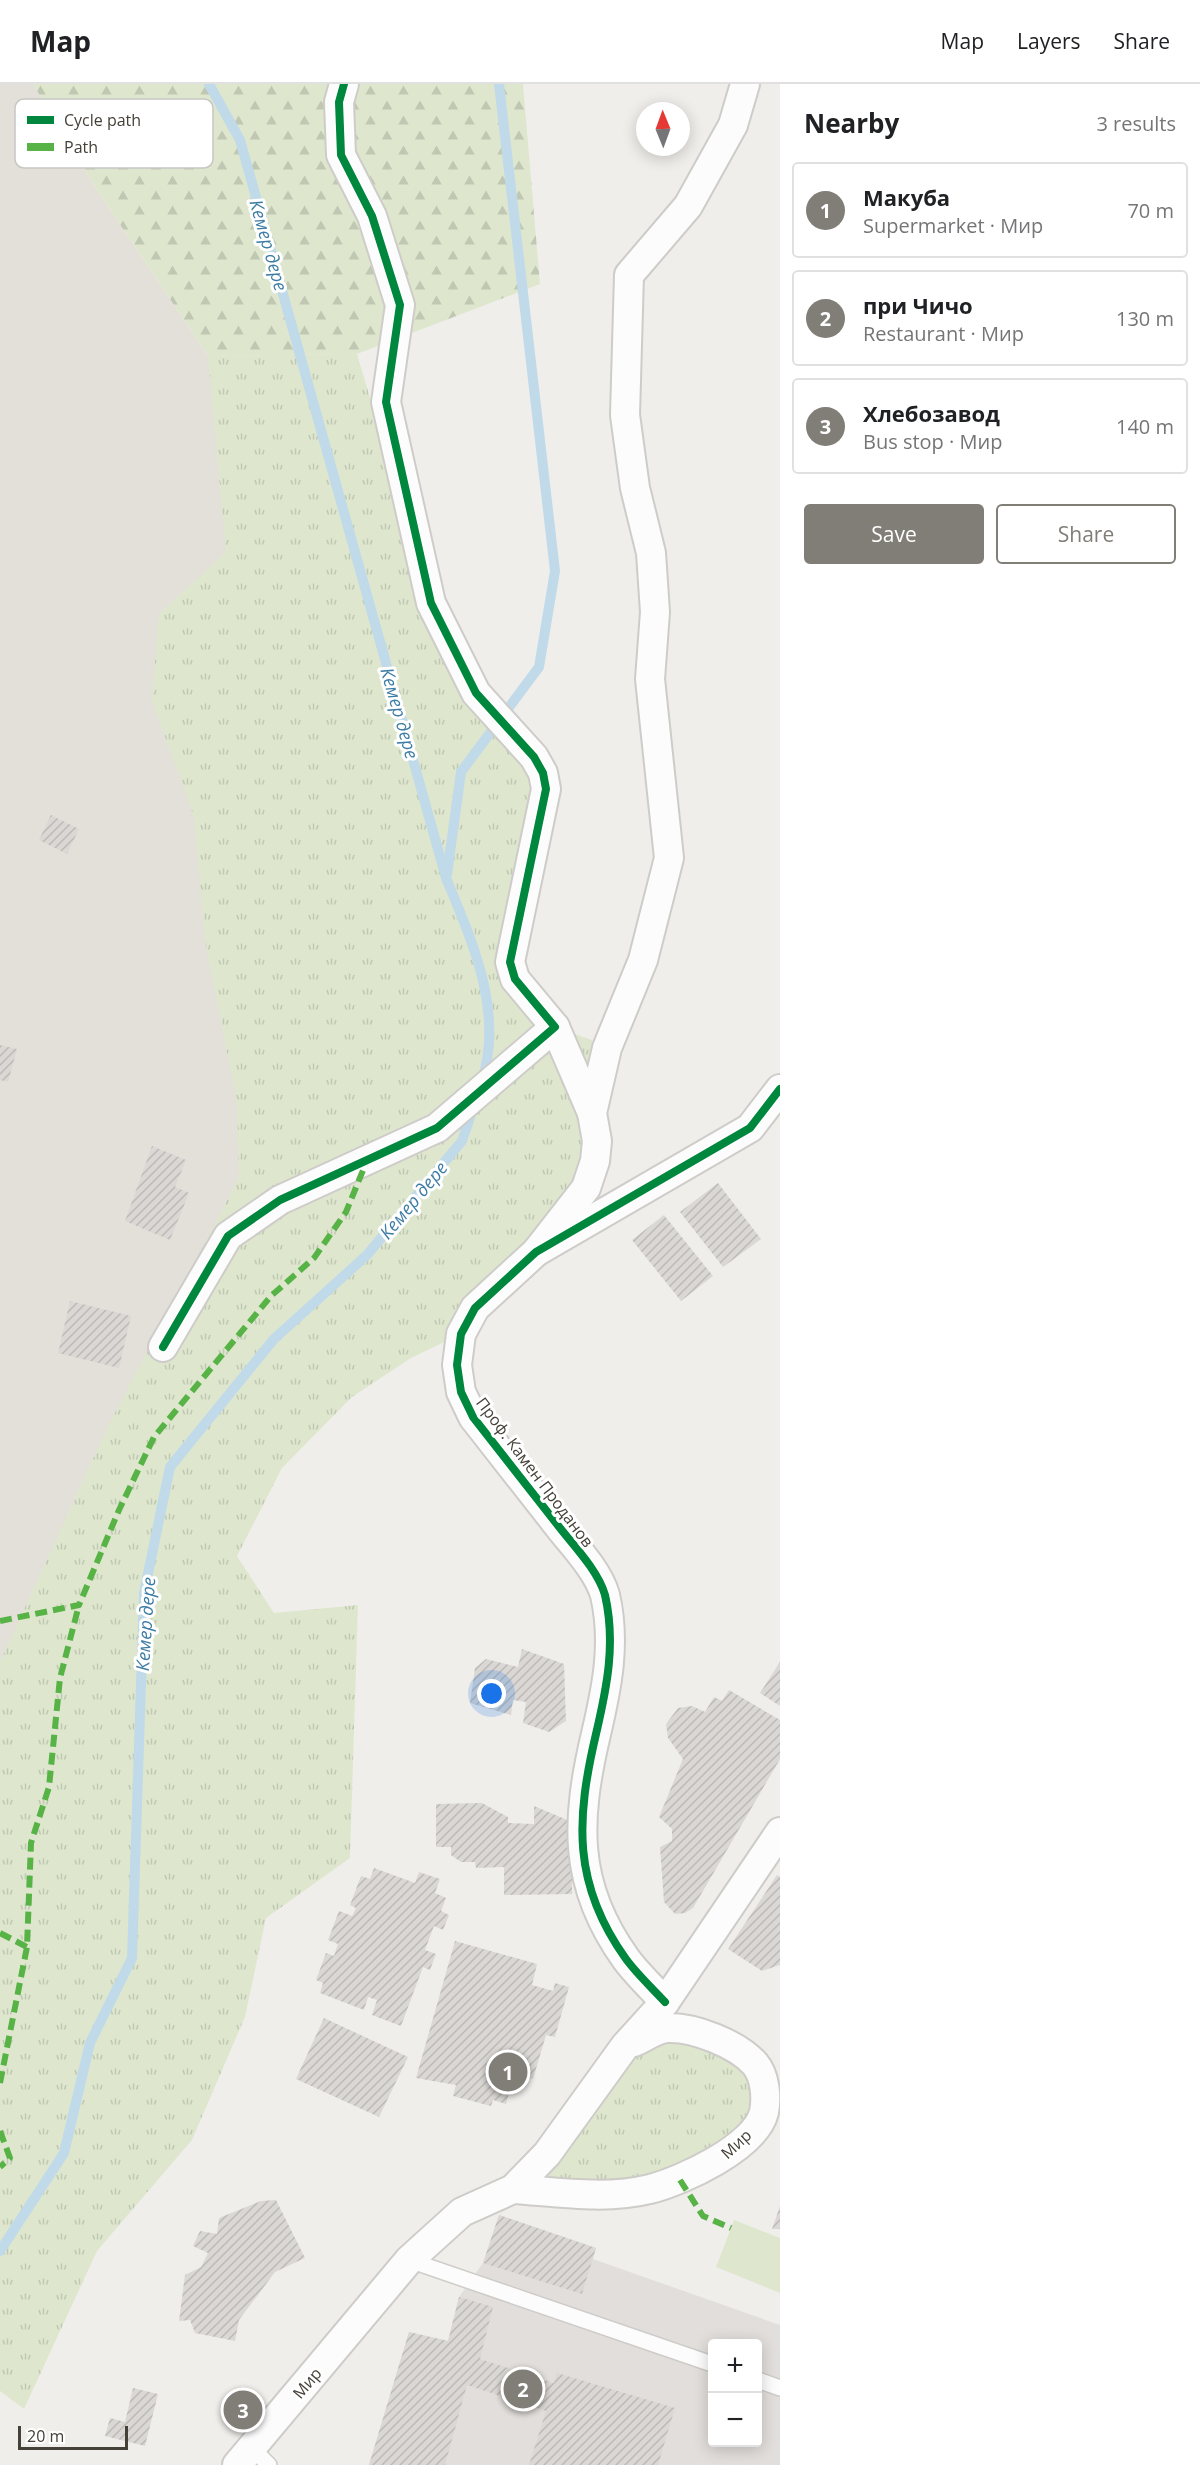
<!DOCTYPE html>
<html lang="en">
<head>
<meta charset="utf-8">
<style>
  :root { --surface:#fff; --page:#f2f2f2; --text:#202124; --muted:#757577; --line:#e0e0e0; --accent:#817d77 }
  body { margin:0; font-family:"Open Sans",sans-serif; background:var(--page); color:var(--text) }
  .controls { position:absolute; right:18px; bottom:18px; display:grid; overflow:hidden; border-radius:6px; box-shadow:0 3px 15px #0003 }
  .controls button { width:54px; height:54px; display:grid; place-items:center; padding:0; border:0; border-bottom:2px solid var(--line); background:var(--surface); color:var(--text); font:30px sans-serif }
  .compass { position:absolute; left:636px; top:18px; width:54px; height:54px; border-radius:50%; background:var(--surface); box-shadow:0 3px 15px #0003; rotate:359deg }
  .scale { position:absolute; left:18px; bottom:15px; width:110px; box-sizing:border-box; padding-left:6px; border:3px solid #454038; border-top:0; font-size:16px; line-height:21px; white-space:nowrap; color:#454038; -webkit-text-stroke:4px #fff; paint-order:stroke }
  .you { position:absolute; left:492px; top:1610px; width:21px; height:21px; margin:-15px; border:4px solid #fff; border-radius:50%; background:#1a73e8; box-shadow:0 0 0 9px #1a73e833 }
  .badge { display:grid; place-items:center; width:39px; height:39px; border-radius:50%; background:var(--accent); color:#fff; font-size:20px; font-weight:700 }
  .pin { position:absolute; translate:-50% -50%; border:3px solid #fff; box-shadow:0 2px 6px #0006 }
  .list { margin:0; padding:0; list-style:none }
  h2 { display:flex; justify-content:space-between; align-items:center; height:78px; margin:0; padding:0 24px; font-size:26px }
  h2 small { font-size:20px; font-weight:400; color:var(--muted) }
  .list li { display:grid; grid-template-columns:39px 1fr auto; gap:18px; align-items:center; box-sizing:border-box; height:96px; margin:0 12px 12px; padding:0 12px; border:2px solid var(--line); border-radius:6px }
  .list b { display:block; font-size:22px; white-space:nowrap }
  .list p { margin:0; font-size:20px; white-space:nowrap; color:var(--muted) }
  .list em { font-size:20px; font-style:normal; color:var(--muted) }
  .actions { display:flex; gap:12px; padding:18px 24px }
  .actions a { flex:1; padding:14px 0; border:2px solid var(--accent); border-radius:6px; text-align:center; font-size:21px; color:var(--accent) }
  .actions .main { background:var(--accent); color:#fff }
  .map { position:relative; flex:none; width:780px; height:2381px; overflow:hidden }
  header { display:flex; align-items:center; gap:36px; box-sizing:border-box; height:84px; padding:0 30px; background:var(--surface); border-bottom:2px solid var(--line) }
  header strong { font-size:28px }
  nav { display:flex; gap:33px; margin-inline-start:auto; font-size:21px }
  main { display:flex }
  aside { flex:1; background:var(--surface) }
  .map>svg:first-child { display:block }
  .residential { fill:#e3e0da }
  .industrial { fill:#e1dedb; fill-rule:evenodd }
  .grass { fill:url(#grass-tufts) }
  .forest { fill:url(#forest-firs) }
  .green { fill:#dee7ce }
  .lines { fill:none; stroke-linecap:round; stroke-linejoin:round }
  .stream { stroke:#c0dae9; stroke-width:10 }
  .building { fill:url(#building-hatch) }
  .lane-casing { stroke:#ceccc9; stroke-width:18 }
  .street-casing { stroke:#ceccc9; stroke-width:32 }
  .lane { stroke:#fdfcfc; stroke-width:15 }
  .street { stroke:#fdfcfc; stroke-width:28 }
  .quiet { stroke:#57b346; stroke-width:6; stroke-dasharray:12 6; stroke-linecap:butt }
  .cycleway-casing { stroke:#fff; stroke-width:11 }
  .cycleway { stroke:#00873e; stroke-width:8 }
  .labels { text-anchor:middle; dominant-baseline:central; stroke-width:6; stroke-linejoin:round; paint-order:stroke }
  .street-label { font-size:16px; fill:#454038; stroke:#fff }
  .water-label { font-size:18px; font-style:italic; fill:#3d7ca5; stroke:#fff }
  .key { fill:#fff; stroke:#c7c6c3; stroke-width:1.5 }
  .key-label { font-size:16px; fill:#454038 }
</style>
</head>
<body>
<header>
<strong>Map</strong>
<nav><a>Map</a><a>Layers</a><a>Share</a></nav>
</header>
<main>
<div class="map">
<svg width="780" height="2381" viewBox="0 0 780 2381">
  <defs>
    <pattern id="grass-tufts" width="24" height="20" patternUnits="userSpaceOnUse" patternTransform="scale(1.5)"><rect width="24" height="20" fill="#dee7ce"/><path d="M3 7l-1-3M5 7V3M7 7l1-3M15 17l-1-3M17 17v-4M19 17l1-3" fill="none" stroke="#c0c7b2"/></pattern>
    <pattern id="forest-firs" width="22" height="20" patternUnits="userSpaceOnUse" patternTransform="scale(1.5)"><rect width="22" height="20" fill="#dee7ce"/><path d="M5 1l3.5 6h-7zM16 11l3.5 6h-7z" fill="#c0c7b2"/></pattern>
    <pattern id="building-hatch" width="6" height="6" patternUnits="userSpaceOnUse" patternTransform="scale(1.5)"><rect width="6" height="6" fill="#dad7d4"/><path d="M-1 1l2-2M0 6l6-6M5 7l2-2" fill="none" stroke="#bcbab7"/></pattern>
  </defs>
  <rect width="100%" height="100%" fill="#f0eeeb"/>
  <path class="residential" d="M0,0H33L95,103L208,272L357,270L203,1435L0,2301Z"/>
  <path class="industrial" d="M499,2131L596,2164L593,2175L780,2241V2381H369L409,2248L448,2257L459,2213L483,2179ZM712,2260H758V2358H712Z"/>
  <g class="grass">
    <path d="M357,270L431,519L543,689L510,878L555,943L592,956V1029L586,1104L461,1250L411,1274L352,1313L282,1384L237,1472L274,1529L358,1521L350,1774L266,1834L245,1933L192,2056L97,2167L24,2325L0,2307V1578L108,1342L239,1094L237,1018L205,857L194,733L152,616L159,530L226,468L208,272Z"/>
    <path d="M666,1944L755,1981L764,2030L680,2096L513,2105L625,1962Z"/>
  </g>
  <path class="forest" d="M33,0H523L540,200L357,270L208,272L95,103Z"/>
  <path class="green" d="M734,2136L780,2154V2209L716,2183Z"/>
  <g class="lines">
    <g class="stream">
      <path d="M209,0L240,56L446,794C472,857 504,927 482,996"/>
      <path d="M447,790L461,688L539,583L555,487L499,0"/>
      <path d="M0,2167L64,2069L90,1959L132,1874L144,1509L170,1383L274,1255L367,1171L462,1057L474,1022"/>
    </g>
  </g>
  <g class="building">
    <path d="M51,731L79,745L67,770L39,756Z"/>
    <path d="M0,961L17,965L8,998L0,996Z"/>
    <path d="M152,1062L186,1076L175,1103L189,1109L170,1156L125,1137Z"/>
    <path d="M718,1099L761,1155L723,1183L680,1128Z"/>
    <path d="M664,1131L713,1192L681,1217L632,1156Z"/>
    <path d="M70,1217L131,1232L119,1284L58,1269Z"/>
    <path d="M522,1565L564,1580L566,1637L549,1648L523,1639L526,1618L513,1616L511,1631L470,1619L475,1584L486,1575L518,1583Z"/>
    <path d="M780,1578V1622L760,1609Z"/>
    <path d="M729,1606L780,1636V1675L693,1824L685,1829L675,1830L664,1818L660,1763L672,1757V1745L659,1733L683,1675L668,1654L666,1640L678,1624L692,1622L705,1628L714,1613L722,1617Z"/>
    <path d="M482,1719L508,1733V1739L534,1740V1722L572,1738V1810L504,1811V1783L476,1784L475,1778H461L451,1771V1763H436V1720Z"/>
    <path d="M374,1784L415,1799L419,1788L440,1795L435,1809L446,1814L441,1827L449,1831L443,1846L434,1842L425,1866L436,1870L430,1886L423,1883L401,1942L372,1931L377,1916L368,1913L364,1926L320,1909L323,1899L316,1896L326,1869L334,1872L338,1860L328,1856L339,1827L352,1832L356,1824L350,1821L361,1792L370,1795Z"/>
    <path d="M777,1791L780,1793V1881L762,1887L728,1865Z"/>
    <path d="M455,1857L537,1880L532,1901L553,1907L555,1899L569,1903L555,1953L546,1951L533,1995L514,1990L506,2020L493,2016L491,2022L453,2012L456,2001L416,1994Z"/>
    <path d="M324,1934L408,1973L379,2033L296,1995Z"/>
    <path d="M276,2116L305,2174L275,2188L239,2236L235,2257L195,2249L190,2236L179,2237L185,2191L201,2183L208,2169L193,2162L200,2147L217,2150L219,2134L261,2117Z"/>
    <path d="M780,2122V2145H772Z"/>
    <path d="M499,2131L596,2164L582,2210L483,2179Z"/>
    <path d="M459,2213L493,2223L480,2275L554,2299L557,2289L675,2324L658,2381H529L546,2327L467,2301L445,2381H369L409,2248L448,2257Z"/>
    <path d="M133,2304L158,2310L145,2362L105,2352L110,2334L125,2338Z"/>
  </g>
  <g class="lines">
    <defs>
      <g id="lane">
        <path d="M409,2176L712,2280"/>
        <path d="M758,2296L780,2304"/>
        <path d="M252,2364L269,2381"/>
      </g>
      <g id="street">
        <path d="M555,943L592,1029"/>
        <path d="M536,1168L586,1104L595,1077L597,1057L592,1029L607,964L643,876L669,774L650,595L655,528L651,469L635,404L625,331L629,191L688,122L733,41L745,0"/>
        <path d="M163,1263L228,1152L280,1116L437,1044L555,943L515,895L510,878L546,705L543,689L534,673L476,609L431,519L386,318L400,221L372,132L341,71L339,18L344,0"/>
        <path d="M665,1918C652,1904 637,1890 626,1875C572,1800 576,1735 596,1650C607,1603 616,1559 605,1511C598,1487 575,1463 560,1444C531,1407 502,1370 473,1333L461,1308L457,1281L461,1250L475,1224L536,1168L750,1044L780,1005"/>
        <path d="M513,2105C557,2108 606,2116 650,2105C682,2097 756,2063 764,2028C767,2013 765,1992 755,1980C737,1960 694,1943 668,1944C657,1944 644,1954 634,1958"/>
        <path d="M237,2381L409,2176L462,2128L513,2105L547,2070L625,1962L665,1918L780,1748"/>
      </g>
    </defs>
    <use href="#lane" class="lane-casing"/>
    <use href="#street" class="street-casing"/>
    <use href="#lane" class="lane"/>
    <use href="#street" class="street"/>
    <g class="quiet">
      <path d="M0,1537L79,1521L119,1426L154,1353L271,1212L314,1174L346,1128L366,1079"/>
      <path d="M0,1849L27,1863"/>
      <path d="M0,1999L27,1863L31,1759L49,1703L60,1594L79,1521"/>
      <path d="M0,2047L10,2074L0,2083"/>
      <path d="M680,2096L703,2132L731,2144"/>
    </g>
    <defs>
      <g id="cycleway">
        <path d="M163,1263L228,1152L280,1116L437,1044L555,943L515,895L510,878L546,705L543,689L534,673L476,609L431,519L386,318L400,221L372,132L341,71L339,18L344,0"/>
        <path d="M665,1918C652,1904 637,1890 626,1875C572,1800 576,1735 596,1650C607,1603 616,1559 605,1511C598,1487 575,1463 560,1444C531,1407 502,1370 473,1333L461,1308L457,1281L461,1250L475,1224L536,1168L750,1044L780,1005"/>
      </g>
    </defs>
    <use href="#cycleway" class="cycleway-casing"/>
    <use href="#cycleway" class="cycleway"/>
  </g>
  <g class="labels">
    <g class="street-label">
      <text transform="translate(535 1388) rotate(53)">Проф. Камен Проданов</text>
      <text transform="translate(736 2060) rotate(-43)">Мир</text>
      <text transform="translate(307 2299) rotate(-50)">Мир</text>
    </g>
    <g class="water-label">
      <text transform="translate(269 161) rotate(74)">Кемер дере</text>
      <text transform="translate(400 629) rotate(74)">Кемер дере</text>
      <text transform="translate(413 1116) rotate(-50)">Кемер дере</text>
      <text transform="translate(145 1540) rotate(-86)">Кемер дере</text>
    </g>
  </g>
  <rect x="15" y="15" width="198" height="69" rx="9" class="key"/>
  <rect x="27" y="32" width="27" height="8" fill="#00873e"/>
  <rect x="27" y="59" width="27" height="8" fill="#57b346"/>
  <g class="key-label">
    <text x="64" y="42">Cycle path</text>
    <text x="64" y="69">Path</text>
  </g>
</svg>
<div class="controls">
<button>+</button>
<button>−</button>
</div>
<svg class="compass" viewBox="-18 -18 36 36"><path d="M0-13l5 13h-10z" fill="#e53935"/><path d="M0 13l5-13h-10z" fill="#757577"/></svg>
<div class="scale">20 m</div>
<div class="you"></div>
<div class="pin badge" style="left:508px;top:1988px">1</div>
<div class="pin badge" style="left:523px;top:2305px">2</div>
<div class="pin badge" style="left:243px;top:2326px">3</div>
</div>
<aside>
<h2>Nearby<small>3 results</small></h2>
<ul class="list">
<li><span class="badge">1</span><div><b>Макуба</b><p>Supermarket · Мир</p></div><em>70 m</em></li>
<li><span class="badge">2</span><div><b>при Чичо</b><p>Restaurant · Мир</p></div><em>130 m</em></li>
<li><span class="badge">3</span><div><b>Хлебозавод</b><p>Bus stop · Мир</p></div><em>140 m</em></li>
</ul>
<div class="actions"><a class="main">Save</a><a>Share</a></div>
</aside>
</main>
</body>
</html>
